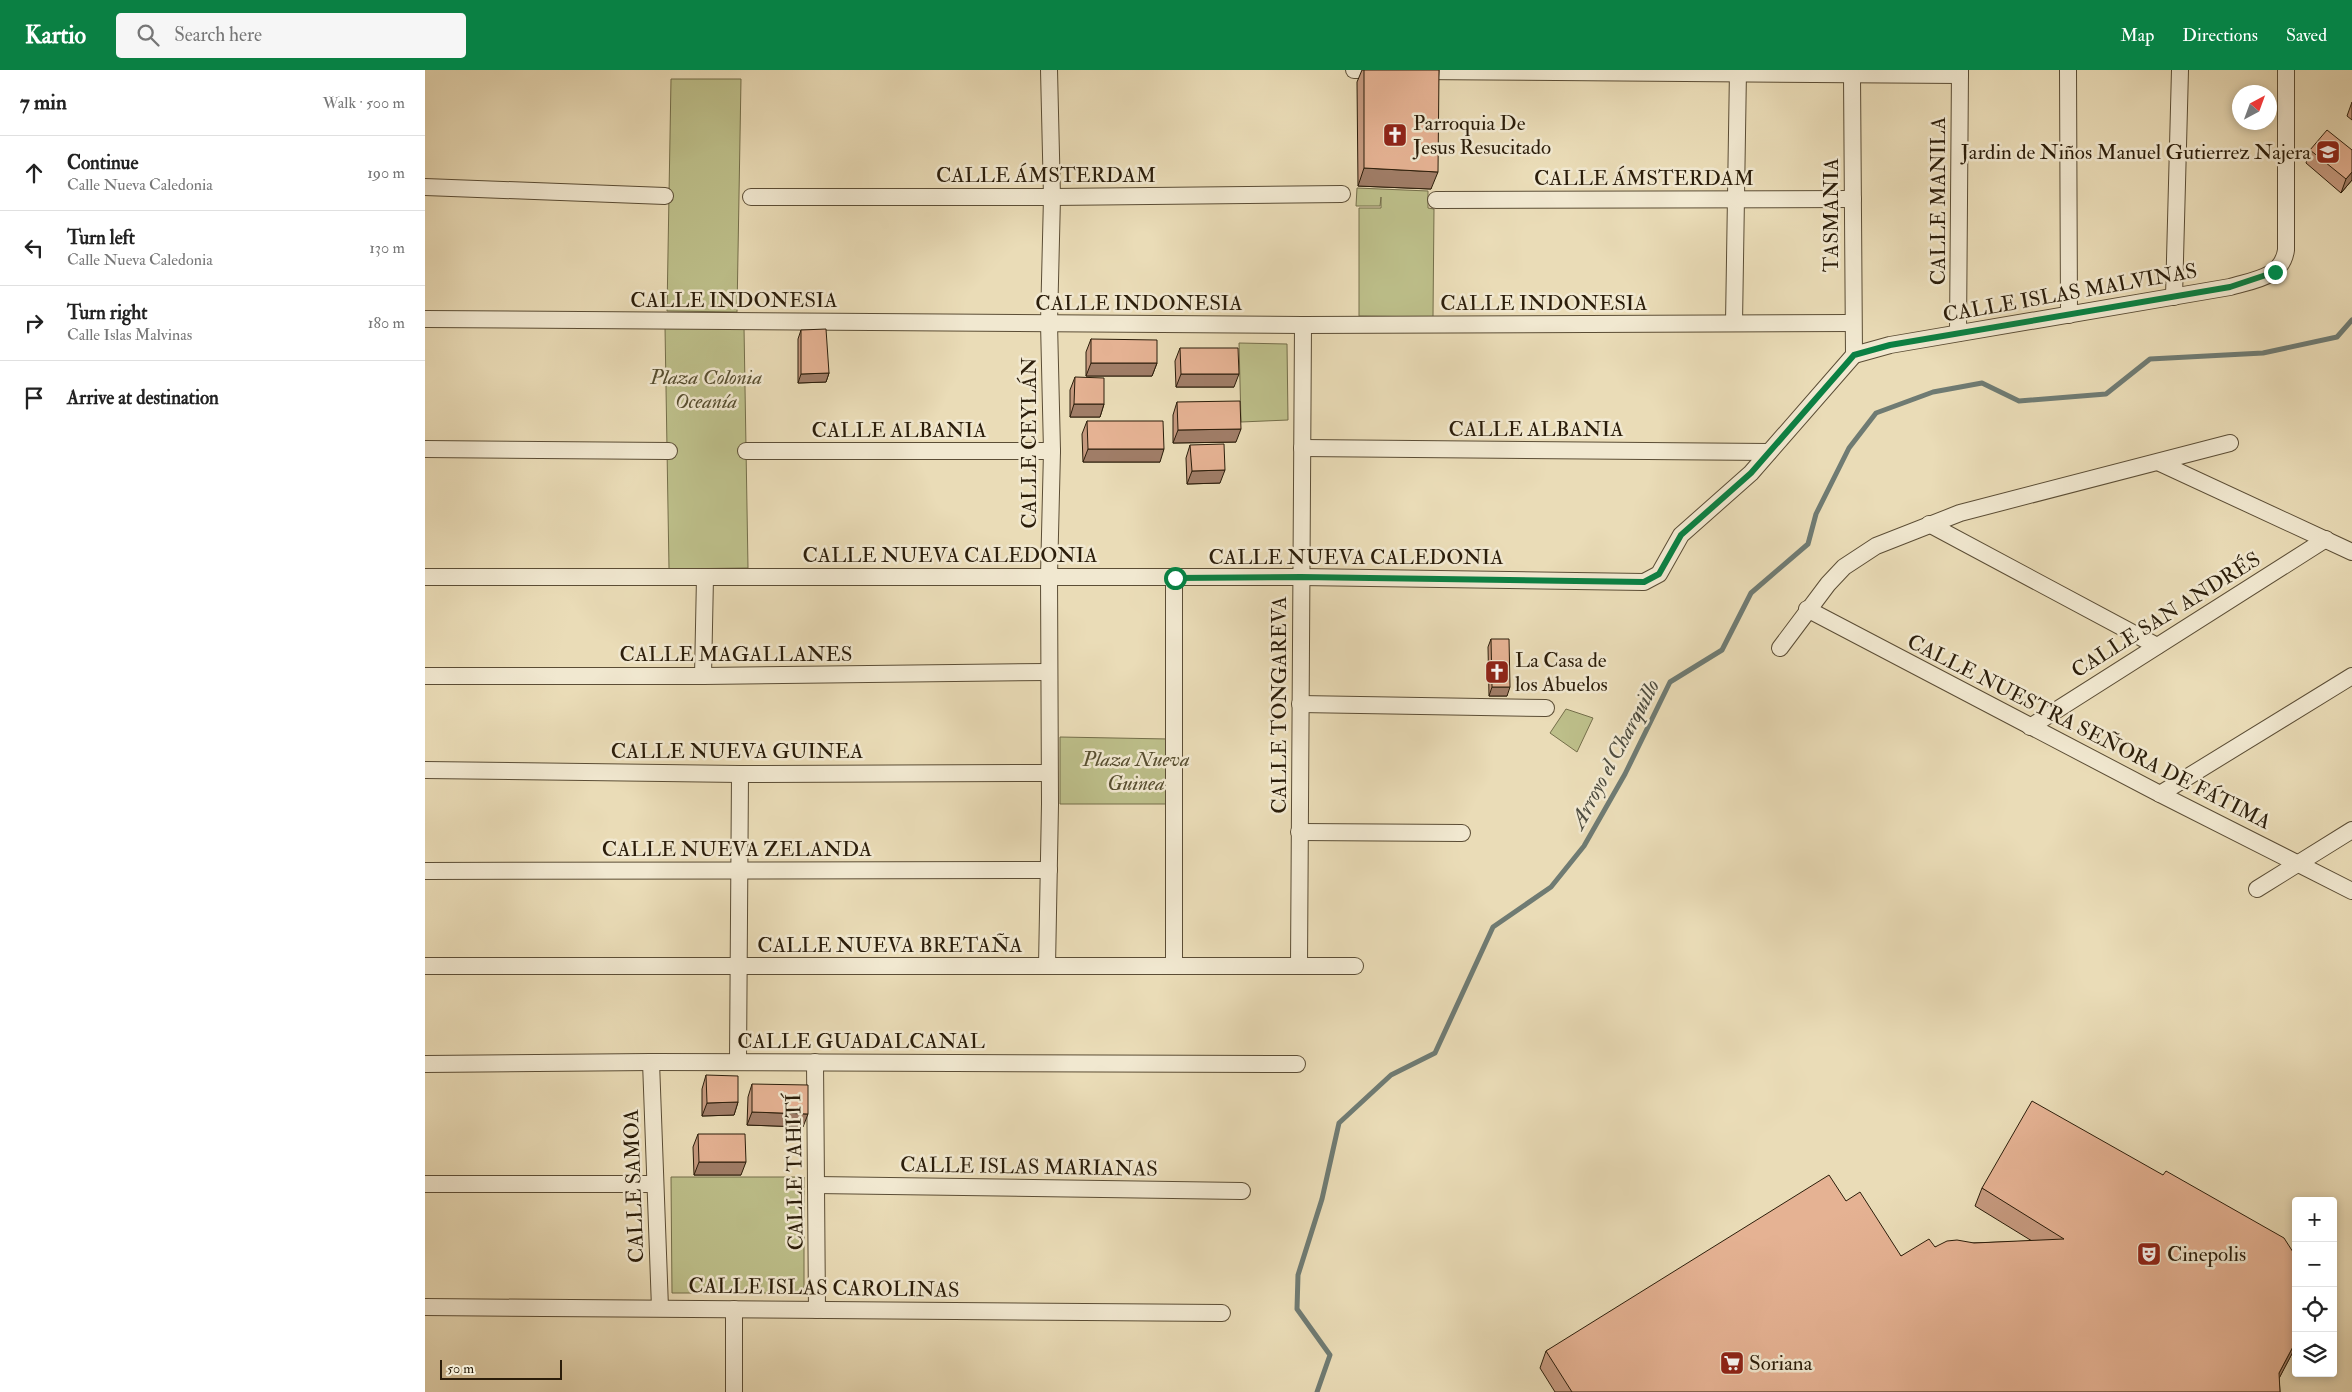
<!DOCTYPE html>
<html lang="en">
<head>
<meta charset="utf-8">
<style>
  :root { --surface:#fff; --page:#f6f6f6; --text:#222; --muted:#767676; --line:#e0e0e0; --accent:#0b8043 }
  body { margin:0; font-family:"IM FELL Double Pica",serif; background:var(--page); color:var(--text) }
  .controls { position:absolute; right:15px; bottom:15px; display:grid; overflow:hidden; border-radius:5px; box-shadow:0 2px 8px #0003 }
  .controls button { width:45px; height:45px; display:grid; place-items:center; padding:0; border:0; border-bottom:1px solid var(--line); background:var(--surface); color:var(--text); font:25px sans-serif }
  .compass { position:absolute; left:1807px; top:15px; width:45px; height:45px; border-radius:50%; background:var(--surface); box-shadow:0 2px 8px #0003; rotate:41deg }
  .scale { position:absolute; left:15px; bottom:12px; width:122px; box-sizing:border-box; padding-left:5px; border:2px solid #2b1d0a; border-top:0; font-size:14px; line-height:18px; white-space:nowrap; color:#2b1d0a; -webkit-text-stroke:4px #f1e8d0; paint-order:stroke }
  .stop { position:absolute; width:15px; height:15px; margin:-11px; border:4px solid #0b8043; border-radius:50%; background:#fff }
  .stop.end { background:#0b8043; border-color:#fff; box-shadow:0 1px 5px #0008 }
  .list { margin:0; padding:0; list-style:none }
  h2 { display:flex; justify-content:space-between; align-items:center; height:65px; margin:0; padding:0 20px; font-size:21px }
  h2 small { font-size:16px; font-weight:400; color:var(--muted) }
  .list li { display:grid; grid-template-columns:32px 1fr auto; gap:15px; align-items:center; box-sizing:border-box; height:75px; padding:0 20px; border-top:1px solid var(--line) }
  .list b { display:block; font-size:19px; white-space:nowrap }
  .list p { margin:0; font-size:16px; white-space:nowrap; color:var(--muted) }
  .list em { font-size:16px; font-style:normal; color:var(--muted) }
  .icon { flex:none; width:28px; height:28px; fill:none; stroke:currentColor; stroke-width:2; stroke-linecap:round; stroke-linejoin:round }
  .map { position:relative; flex:none; width:1927px; height:1322px; overflow:hidden }
  header { display:flex; align-items:center; gap:30px; box-sizing:border-box; height:70px; padding:0 25px; background:var(--accent); color:#fff }
  header strong { font-size:24px }
  nav { display:flex; gap:28px; margin-inline-start:auto; font-size:18px }
  .search { width:350px; height:45px; background:var(--page); display:flex; align-items:center; gap:12px; box-sizing:border-box; padding:0 18px; border-radius:5px; color:var(--muted); font-size:19px }
  main { display:flex }
  aside { flex:1; background:var(--surface) }
  .map>svg:first-child { display:block }
  .green { fill:#bdbf8a; stroke:#746e4a }
  .lines { fill:none; stroke-linecap:round; stroke-linejoin:round }
  .stream { stroke:#6f7b73; stroke-width:5 }
  .minor-casing { stroke:#5b4d35; stroke-width:18 }
  .minor { stroke:#f1e8d0; stroke-width:16 }
  .wall { fill:#c5997e; stroke:#2b1d0a }
  .shaded-wall { fill:#a07d67; stroke:#2b1d0a }
  .building { fill:#e5b293; stroke:#2b1d0a }
  .route { stroke:#0b8043; stroke-width:6 }
  .labels { text-anchor:middle; dominant-baseline:central; stroke-width:5; stroke-linejoin:round; paint-order:stroke }
  .poi-label { font-size:21px; fill:#2b1d0a; stroke:#f1e8d0; text-anchor:start }
  .street-label { font-size:21px; fill:#2b1d0a; stroke:#f1e8d0 }
  .park-label { font-size:21px; font-style:italic; fill:#574e30; stroke:#f1e8d0 }
  .water-label { font-size:22px; font-style:italic; fill:#4d4c3f; stroke:#f1e8d0 }
</style>
</head>
<body>
<header>
<strong>Kartio</strong>
<div class="search"><svg class="icon" aria-label="search" viewBox="0 0 24 24"><circle cx="10" cy="10" r="6"/><path d="M15 15l6 6"/></svg>Search here</div>
<nav><a>Map</a><a>Directions</a><a>Saved</a></nav>
</header>
<main>
<aside>
<h2>7 min<small>Walk · 500 m</small></h2>
<ul class="list">
<li><svg class="icon" aria-label="ahead" viewBox="0 0 24 24"><path d="M12 20V5M6 11l6-6 6 6"/></svg><div><b>Continue</b><p>Calle Nueva Caledonia</p></div><em>190 m</em></li>
<li><svg class="icon" aria-label="left" viewBox="0 0 24 24"><path d="M17 20v-9H6M10 6l-5 5 5 5"/></svg><div><b>Turn left</b><p>Calle Nueva Caledonia</p></div><em>130 m</em></li>
<li><svg class="icon" aria-label="right" viewBox="0 0 24 24"><path d="M7 20v-9h11M14 6l5 5-5 5"/></svg><div><b>Turn right</b><p>Calle Islas Malvinas</p></div><em>180 m</em></li>
<li><svg class="icon" aria-label="arrive" viewBox="0 0 24 24"><path d="M6 21V4h12l-3 4 3 4H6"/></svg><div><b>Arrive at destination</b></div></li>
</ul>
</aside>
<div class="map">
<svg width="1927" height="1322" viewBox="0 0 1927 1322">
  <rect width="100%" height="100%" fill="#eadcb7"/>
  <filter id="stains"><feTurbulence type="fractalNoise" baseFrequency=".004" numOctaves="4"/><feColorMatrix values="0 0 0 0 .2 0 0 0 0 .09 0 0 0 0 .02 0 0 0 .5 -.17"/></filter>
  <radialGradient id="worn" r=".72"><stop offset=".6" stop-color="#630" stop-opacity="0"/><stop offset="1" stop-color="#630" stop-opacity=".3"/></radialGradient>
  <g class="green">
    <path d="M246,9H316L312,242L242,241Z"/>
    <path d="M932,118L1003,121V138L1009,139L1008,247L934,246V138H956V127L955,136H931Z"/>
    <path d="M240,257H319L323,498L244,499Z"/>
    <path d="M814,273L862,274L863,350L816,352Z"/>
    <path d="M1141,639L1168,648L1152,682L1125,663Z"/>
    <path d="M635,667L744,669L745,734H635Z"/>
    <path d="M246,1107H379V1223H247Z"/>
  </g>
  <g class="lines">
    <path class="stream" d="M892,1322L905,1285L872,1239L873,1205L897,1129L914,1053L966,1005L1010,983L1068,857L1126,817L1159,776L1200,704L1245,612L1297,580L1326,523L1383,474L1391,444L1424,378L1451,343L1508,322L1557,313L1594,331L1681,324L1725,289L1838,283L1912,267L1927,250"/>
    <defs>
      <g id="minor">
        <path d="M929,0H959"/>
        <path d="M1643,0L1644,245"/>
        <path d="M991,1L1535,5"/>
        <path d="M1427,5L1429,285"/>
        <path d="M0,117L240,126"/>
        <path d="M326,127H627L917,124"/>
        <path d="M1011,130L1428,129"/>
        <path d="M1749,227L1755,0"/>
        <path d="M0,249L878,255L1428,253"/>
        <path d="M1309,253L1313,0"/>
        <path d="M1533,263L1535,0"/>
        <path d="M1429,285L1465,275L1805,217C1828,210 1857,208 1861,180V0"/>
        <path d="M877,378L1344,382"/>
        <path d="M0,379L244,381"/>
        <path d="M321,381H627"/>
        <path d="M1735,393L1927,482"/>
        <path d="M1504,454L1732,576"/>
        <path d="M0,507H876L1219,512L1234,504L1256,465L1326,403L1429,285"/>
        <path d="M1382,539L1735,724L1927,821"/>
        <path d="M1355,578L1403,514L1419,497L1451,476L1535,443L1805,373"/>
        <path d="M0,606H278L623,602"/>
        <path d="M278,606L280,507"/>
        <path d="M875,634L1121,638"/>
        <path d="M1605,657L1901,469"/>
        <path d="M0,700L315,704L624,703"/>
        <path d="M1735,724L1927,606"/>
        <path d="M874,762L1037,763"/>
        <path d="M0,801L624,800"/>
        <path d="M1832,819L1927,760"/>
        <path d="M0,896H930"/>
        <path d="M622,896L625,734L624,506L627,381L624,253L627,127L624,0"/>
        <path d="M749,896V508"/>
        <path d="M874,896L878,255"/>
        <path d="M226,992L235,1238"/>
        <path d="M313,992L315,704"/>
        <path d="M390,992L392,1240"/>
        <path d="M0,994L226,992L872,994"/>
        <path d="M0,1114H230"/>
        <path d="M391,1115L817,1121"/>
        <path d="M0,1237L797,1243"/>
        <path d="M309,1239V1322"/>
      </g>
    </defs>
    <use href="#minor" class="minor-casing"/>
    <use href="#minor" class="minor"/>
  </g>
  <g class="wall">
    <path d="M937,0H1014L1006,119L933,116L932,12Z"/>
    <path d="M1927,32V50L1922,46Z"/>
    <path d="M1885,80L1927,110L1916,123L1881,93Z"/>
    <path d="M376,260L404,303L401,312L373,313V269Z"/>
    <path d="M666,269L732,293L727,306H661V282Z"/>
    <path d="M755,278L809,317H751L750,291Z"/>
    <path d="M650,307L679,334L675,347H645V320Z"/>
    <path d="M752,332L811,372L748,373V345Z"/>
    <path d="M662,351L735,392H658L657,364Z"/>
    <path d="M765,375L795,413L762,414L761,388Z"/>
    <path d="M1066,569L1082,626H1064L1063,577Z"/>
    <path d="M281,1005L313,1032L309,1045L277,1046V1019Z"/>
    <path d="M327,1014L378,1057L322,1055L323,1027Z"/>
    <path d="M273,1064L316,1105H269L268,1077Z"/>
    <path d="M1557,1118L1871,1276L1854,1308L1855,1322H1130L1115,1298L1121,1281L1421,1131L1476,1186L1510,1177L1549,1173L1607,1171L1550,1136Z"/>
  </g>
  <g class="shaded-wall">
    <path d="M939,98L1013,102L1006,119L933,116Z"/>
    <path d="M1927,102V110L1916,123L1921,109Z"/>
    <path d="M666,293H732L727,306H661Z"/>
    <path d="M404,303L401,312L373,313L376,304Z"/>
    <path d="M756,304H814L809,317H751Z"/>
    <path d="M649,334H679L675,347H645Z"/>
    <path d="M816,359L811,372L748,373L753,360Z"/>
    <path d="M663,379H739L735,392H658Z"/>
    <path d="M800,400L795,413L762,414L767,401Z"/>
    <path d="M1067,617H1085L1082,626H1064Z"/>
    <path d="M313,1032L309,1045L277,1046L282,1033Z"/>
    <path d="M327,1042L383,1044L378,1057L322,1055Z"/>
    <path d="M274,1092H321L316,1105H269Z"/>
    <path d="M1871,1271V1276L1848,1320L1854,1303Z"/>
  </g>
  <g class="building">
    <path d="M939,0H1014L1013,102L939,98Z"/>
    <path d="M1902,60L1927,80V102L1921,109L1885,80Z"/>
    <path d="M401,259L404,303L376,304V260Z"/>
    <path d="M666,269L732,270V293H666Z"/>
    <path d="M755,278H813L814,304H756Z"/>
    <path d="M650,307L679,308V334H649Z"/>
    <path d="M815,331L816,359L753,360L752,332Z"/>
    <path d="M662,351H738L739,379H663Z"/>
    <path d="M799,374L800,400L767,401L765,375Z"/>
    <path d="M1066,569H1084L1085,617H1067Z"/>
    <path d="M281,1005L313,1006V1032L282,1033Z"/>
    <path d="M327,1014L383,1015V1044L327,1042Z"/>
    <path d="M1607,1031L1738,1105L1741,1101L1859,1168L1868,1182L1871,1184V1271L1854,1303L1855,1322H1147L1121,1281L1404,1105L1421,1131L1435,1122L1476,1186L1504,1169L1510,1177L1522,1171L1532,1170L1549,1173L1639,1169L1557,1118Z"/>
    <path d="M273,1064H320L321,1092H274Z"/>
  </g>
  <g class="lines">
    <path class="route" d="M750,508L876,507L1219,512L1234,504L1256,465L1326,403L1429,285L1465,275L1805,217L1850,202"/>
  </g>
  <defs>
    <symbol id="church-square" viewBox="-11 -11 22 22"><rect x="-9" y="-9" width="18" height="18" rx="4" fill="#8f2418" stroke="#f1e8d0"/><path d="M-1.2-6h2.4v3.5h3.3v2.4h-3.3V6h-2.4V-.1h-3.3v-2.4h3.3Z" fill="#fff"/></symbol>
    <symbol id="school-square" viewBox="-11 -11 22 22"><rect x="-9" y="-9" width="18" height="18" rx="4" fill="#8f2418" stroke="#f1e8d0"/><path d="M0-5L7-2L0 1L-7-2ZM-4 1L0 2.5L4 1V4Q0 6-4 4Z" fill="#fff"/></symbol>
    <symbol id="theatre-square" viewBox="-11 -11 22 22"><rect x="-9" y="-9" width="18" height="18" rx="4" fill="#8f2418" stroke="#f1e8d0"/><path d="M-5-5.5Q0-4 5-5.5V0Q5 5 0 6Q-5 5-5 0ZM-3.3-2.5H-1v1.5H-3.3ZM1-2.5H3.3v1.5H1ZM-2.8 1Q0 5.5 2.8 1Z" fill="#fff"/></symbol>
    <symbol id="supermarket-square" viewBox="-11 -11 22 22"><rect x="-9" y="-9" width="18" height="18" rx="4" fill="#8f2418" stroke="#f1e8d0"/><path d="M-6-5.5h2.5l.6 2H6L4.5 2H-2.5L-4.4-4H-6ZM-1.5 3.2a1.3 1.3 0 1 0 .1 0ZM3 3.2a1.3 1.3 0 1 0 .1 0Z" fill="#fff"/></symbol>
  </defs>
  <g fill-rule="evenodd">
    <use href="#church-square" x="956" y="51" width="28" height="28"/>
    <use href="#school-square" x="1889" y="68" width="28" height="28"/>
    <use href="#church-square" x="1058" y="588" width="28" height="28"/>
    <use href="#theatre-square" x="1710" y="1170" width="28" height="28"/>
    <use href="#supermarket-square" x="1293" y="1279" width="28" height="28"/>
  </g>
  <g class="labels">
    <g class="poi-label">
      <text x="988" y="53">Parroquia De<tspan x="988" dy="24">Jesus Resucitado</tspan></text>
      <text x="1886" y="82" text-anchor="end">Jardin de Niños Manuel Gutierrez Najera</text>
      <text x="1090" y="590">La Casa de<tspan x="1090" dy="24">los Abuelos</tspan></text>
      <text x="1742" y="1184">Cinepolis</text>
      <text x="1324" y="1293">Soriana</text>
    </g>
    <g class="street-label">
      <text x="621" y="105">CALLE ÁMSTERDAM</text>
      <text x="1219" y="108">CALLE ÁMSTERDAM</text>
      <text transform="translate(1513 131) rotate(-90)">CALLE MANILA</text>
      <text transform="translate(1406 145) rotate(-90)">TASMANIA</text>
      <text transform="translate(1645 223) rotate(-10)">CALLE ISLAS MALVINAS</text>
      <text x="309" y="230">CALLE INDONESIA</text>
      <text x="714" y="233">CALLE INDONESIA</text>
      <text x="1119" y="233">CALLE INDONESIA</text>
      <text x="1111" y="359">CALLE ALBANIA</text>
      <text x="474" y="360">CALLE ALBANIA</text>
      <text transform="translate(604 373) rotate(-90)">CALLE CEYLÁN</text>
      <text x="525" y="485">CALLE NUEVA CALEDONIA</text>
      <text x="931" y="487">CALLE NUEVA CALEDONIA</text>
      <text transform="translate(1741 545) rotate(-32)">CALLE SAN ANDRÉS</text>
      <text x="311" y="584">CALLE MAGALLANES</text>
      <text transform="translate(854 635) rotate(-90)">CALLE TONGAREVA</text>
      <text transform="translate(1664 662) rotate(27)">CALLE NUESTRA SEÑORA DE FÁTIMA</text>
      <text x="312" y="681">CALLE NUEVA GUINEA</text>
      <text x="312" y="779">CALLE NUEVA ZELANDA</text>
      <text x="465" y="875">CALLE NUEVA BRETAÑA</text>
      <text x="436" y="971">CALLE GUADALCANAL</text>
      <text transform="translate(604 1097) rotate(1)">CALLE ISLAS MARIANAS</text>
      <text transform="translate(370 1102) rotate(-91)">CALLE TAHITÍ</text>
      <text transform="translate(209 1116) rotate(-92)">CALLE SAMOA</text>
      <text transform="translate(399 1218) rotate(1)">CALLE ISLAS CAROLINAS</text>
    </g>
    <g class="park-label">
      <text x="281" y="307">Plaza Colonia<tspan x="281" dy="24">Oceanía</tspan></text>
      <text x="711" y="689">Plaza Nueva<tspan x="711" dy="24">Guinea</tspan></text>
    </g>
    <g class="water-label">
      <text transform="translate(1190 684) rotate(-62)">Arroyo el Charquillo</text>
    </g>
  </g>
  <rect width="100%" height="100%" filter="url(#stains)"/>
  <rect width="100%" height="100%" fill="url(#worn)"/>
</svg>
<div class="controls">
<button>+</button>
<button>−</button>
<button><svg class="icon" aria-label="locate" viewBox="0 0 24 24"><circle cx="12" cy="12" r="6"/><path d="M12 2v4M12 18v4M2 12h4M18 12h4"/></svg></button>
<button><svg class="icon" aria-label="layers" viewBox="0 0 24 24"><path d="M12 4l9 5-9 5-9-5zM3 14l9 5 9-5"/></svg></button>
</div>
<svg class="compass" viewBox="-18 -18 36 36"><path d="M0-13l5 13h-10z" fill="#e53935"/><path d="M0 13l5-13h-10z" fill="#767676"/></svg>
<div class="scale">50 m</div>
<div class="stop" style="left:750px;top:508px"></div>
<div class="stop end" style="left:1850px;top:202px"></div>
</div>
</main>
</body>
</html>
